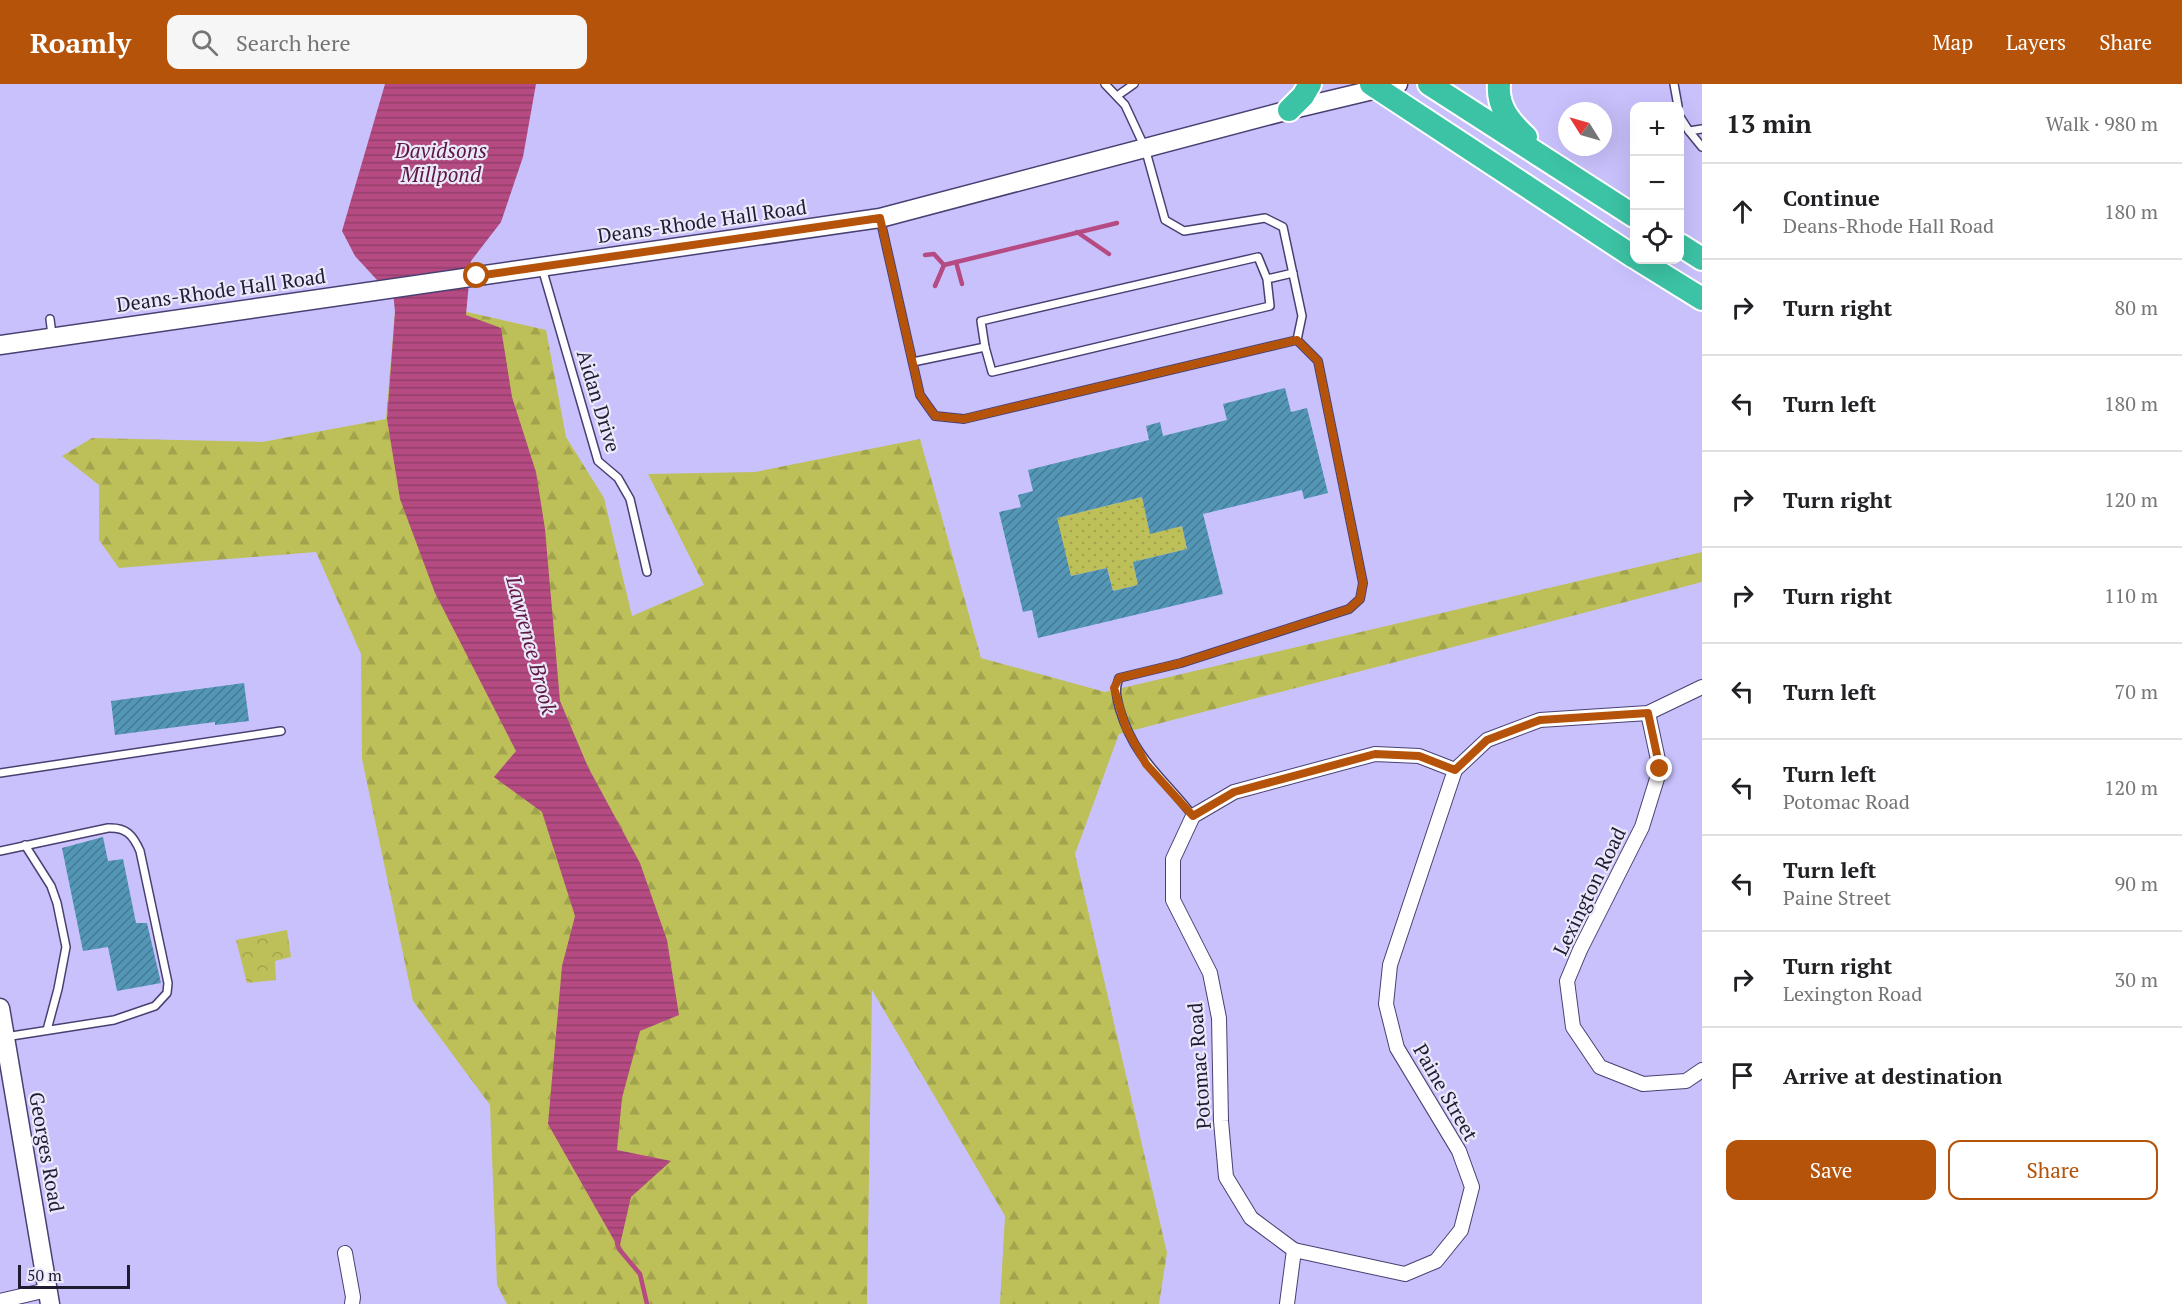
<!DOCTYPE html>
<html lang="en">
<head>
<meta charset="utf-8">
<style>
  :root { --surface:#fff; --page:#f6f6f6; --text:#202124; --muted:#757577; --line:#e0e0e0; --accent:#b45309 }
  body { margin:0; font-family:"PT Serif",serif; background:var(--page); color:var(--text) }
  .controls { position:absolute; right:18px; top:18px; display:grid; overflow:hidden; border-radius:12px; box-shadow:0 6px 24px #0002 }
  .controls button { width:54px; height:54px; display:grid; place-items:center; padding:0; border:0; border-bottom:2px solid var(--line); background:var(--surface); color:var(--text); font:30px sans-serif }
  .compass { position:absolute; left:1558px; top:18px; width:54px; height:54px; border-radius:50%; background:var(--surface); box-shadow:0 6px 24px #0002; rotate:307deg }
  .scale { position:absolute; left:18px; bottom:15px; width:112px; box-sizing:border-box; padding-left:6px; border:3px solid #1f1b31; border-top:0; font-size:16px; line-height:21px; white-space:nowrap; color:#1f1b31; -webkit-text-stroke:4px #eae8fa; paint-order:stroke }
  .stop { position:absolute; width:18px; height:18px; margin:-14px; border:4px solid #b45309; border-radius:50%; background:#fff }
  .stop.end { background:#b45309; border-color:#fff; box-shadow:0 2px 6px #0008 }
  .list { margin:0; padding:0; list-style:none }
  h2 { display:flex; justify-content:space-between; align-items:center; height:78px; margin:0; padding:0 24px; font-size:26px }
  h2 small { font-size:20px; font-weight:400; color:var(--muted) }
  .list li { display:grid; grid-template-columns:39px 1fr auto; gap:18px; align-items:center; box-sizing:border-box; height:96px; padding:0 24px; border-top:2px solid var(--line) }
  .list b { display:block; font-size:22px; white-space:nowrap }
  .list p { margin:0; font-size:20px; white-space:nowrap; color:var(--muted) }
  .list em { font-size:20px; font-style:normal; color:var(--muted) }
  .actions { display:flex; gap:12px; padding:18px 24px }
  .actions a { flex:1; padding:14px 0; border:2px solid var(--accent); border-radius:12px; text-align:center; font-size:21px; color:var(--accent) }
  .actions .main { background:var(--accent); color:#fff }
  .icon { flex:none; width:33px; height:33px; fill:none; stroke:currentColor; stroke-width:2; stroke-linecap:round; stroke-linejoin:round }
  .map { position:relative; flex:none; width:1702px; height:1220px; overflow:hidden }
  header { display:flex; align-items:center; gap:36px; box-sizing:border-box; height:84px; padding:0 30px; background:var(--accent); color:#fff }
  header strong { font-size:28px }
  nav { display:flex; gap:33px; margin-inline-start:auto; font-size:21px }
  .search { width:420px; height:54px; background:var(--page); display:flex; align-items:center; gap:15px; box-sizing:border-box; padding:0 21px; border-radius:12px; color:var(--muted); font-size:22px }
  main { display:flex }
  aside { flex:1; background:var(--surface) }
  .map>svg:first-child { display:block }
  .grass { fill:url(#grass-dots) }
  .forest { fill:url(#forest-firs) }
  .park { fill:url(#park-crowns) }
  .water { fill:url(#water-rules) }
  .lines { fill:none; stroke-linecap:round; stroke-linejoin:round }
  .stream { stroke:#b54b82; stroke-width:4.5 }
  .building { fill:url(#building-hatch); fill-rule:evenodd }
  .service-casing { stroke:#494072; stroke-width:10 }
  .minor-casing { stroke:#494072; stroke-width:16 }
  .tertiary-casing { stroke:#494072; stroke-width:21 }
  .trunk-casing { stroke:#fff; stroke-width:26 }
  .service { stroke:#fff; stroke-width:7 }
  .minor { stroke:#fff; stroke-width:14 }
  .tertiary { stroke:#fff; stroke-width:18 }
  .trunk { stroke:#3cc2a4; stroke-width:22 }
  .route { stroke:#b45309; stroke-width:8 }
  .labels { text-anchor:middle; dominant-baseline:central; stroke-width:4.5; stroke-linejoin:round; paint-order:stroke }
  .street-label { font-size:20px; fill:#1f1b31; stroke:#eae8fa }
  .water-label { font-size:21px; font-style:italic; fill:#5d183e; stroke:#eae8fa }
</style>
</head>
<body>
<header>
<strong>Roamly</strong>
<div class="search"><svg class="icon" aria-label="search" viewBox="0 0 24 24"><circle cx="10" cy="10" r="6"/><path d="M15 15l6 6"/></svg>Search here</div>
<nav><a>Map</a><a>Layers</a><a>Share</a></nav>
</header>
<main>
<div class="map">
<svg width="1702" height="1220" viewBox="0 0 1702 1220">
  <defs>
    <pattern id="grass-dots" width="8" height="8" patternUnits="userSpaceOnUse" patternTransform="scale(1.5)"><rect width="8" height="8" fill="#bdc058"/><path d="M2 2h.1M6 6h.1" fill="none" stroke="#a2a44d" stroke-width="1.8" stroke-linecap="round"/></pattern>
    <pattern id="forest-firs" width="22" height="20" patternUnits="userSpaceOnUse" patternTransform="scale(1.5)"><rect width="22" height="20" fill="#bdc058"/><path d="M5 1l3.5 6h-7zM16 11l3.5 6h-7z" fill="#a2a44d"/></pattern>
    <pattern id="park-crowns" width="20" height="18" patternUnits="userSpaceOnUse" patternTransform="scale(1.5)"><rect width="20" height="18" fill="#bdc058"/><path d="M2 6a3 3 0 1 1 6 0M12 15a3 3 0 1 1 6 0" fill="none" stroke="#a2a44d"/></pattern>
    <pattern id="water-rules" width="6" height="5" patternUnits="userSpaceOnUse" patternTransform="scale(1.5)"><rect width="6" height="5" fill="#b54b82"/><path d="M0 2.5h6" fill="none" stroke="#933e6b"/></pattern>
    <pattern id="building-hatch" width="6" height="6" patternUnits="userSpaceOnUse" patternTransform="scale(1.5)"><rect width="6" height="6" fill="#5496b5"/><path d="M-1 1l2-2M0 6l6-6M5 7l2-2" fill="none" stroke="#457a94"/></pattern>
  </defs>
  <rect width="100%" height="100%" fill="#c9c1fc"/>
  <path class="grass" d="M1142,413L1150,449L1182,442L1187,465L1133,478L1138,501L1113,507L1107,484L1071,492L1036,439Z"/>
  <path class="forest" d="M432,220L546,246L566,353L604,414L632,532L704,501L648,390L755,388L920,355L981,574L1105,608L1702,468V498L1119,650L1075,770L1167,1169L1159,1220H1000L1005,1132L872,906L867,1220H507L497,1201L490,1021L413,917L362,675L361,570L316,468L119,484L99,456V401L62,372L92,354L262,358L386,335L395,228Z"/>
  <path class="park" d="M287,846L291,873L275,877L276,896L247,899L236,856Z"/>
  <path class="water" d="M385,0H536L523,73L501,138L471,177L466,231L501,244L512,313L536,388L545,445L560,617L588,683L640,779L667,856L679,931L640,947L622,1014L617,1066L671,1077L631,1113L619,1165L548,1040L562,882L575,832L542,728L494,693L516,667L435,509L400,415L387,335L395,228L392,197L377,196L355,172L342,147Z"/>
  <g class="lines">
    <g class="stream">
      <path d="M1077,148L1109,170"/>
      <path d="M925,171L934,170L944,181"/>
      <path d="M956,178L962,200"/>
      <path d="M935,202L944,181L1117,139"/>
      <path d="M617,1159L619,1165L640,1190L647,1220"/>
    </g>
  </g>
  <g class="building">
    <path d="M1285,304L1291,328L1307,324L1328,409L1304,415L1302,406L1203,430L1223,510L1038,554L1032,526L1023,528L999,428L1021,423L1018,411L1033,407L1028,386L1149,356L1146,342L1160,338L1163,352L1227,336L1223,320ZM1142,413L1150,450L1182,442L1187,465L1133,478L1138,501L1113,507L1107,484L1071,492L1057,434Z"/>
    <path d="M244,599L249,637L215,641V638L115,651L111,617Z"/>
    <path d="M103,753L108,777L123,775L136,839H147L161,899L117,907L108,863L83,867L62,764Z"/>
  </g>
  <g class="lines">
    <defs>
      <g id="service">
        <path d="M1674,0L1678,22"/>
        <path d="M1117,12L1134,0"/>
        <path d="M1680,33L1689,47L1702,45"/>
        <path d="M1689,47L1702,63"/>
        <path d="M880,134L920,311L935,332L964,335L1297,256L1302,232L1283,143L1265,134L1184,147L1165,136L1145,64L1125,21L1105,0"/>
        <path d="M542,184L598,377L618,394L630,415L647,488"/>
        <path d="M1267,195L1270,222L992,288L985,263L981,237L1258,173L1267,195L1293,189"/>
        <path d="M50,235L52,251"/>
        <path d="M913,278L985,263"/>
        <path d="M0,689L281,647"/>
        <path d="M1193,732C1164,694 1135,676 1120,626C1117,614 1114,606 1119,594L1181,579L1349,525L1360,515L1363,499L1318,277L1297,256"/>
        <path d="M25,761L51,802L57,819L66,863L58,905L47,946"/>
        <path d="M0,767L108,744C126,743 133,751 140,767L168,899L167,909L155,922L114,936L5,953"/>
      </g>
      <g id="minor">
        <path d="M1648,629L1660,685L1642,743L1580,866L1567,897L1573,943L1600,983L1643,1000L1686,997L1702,986"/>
        <path d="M1294,1166L1251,1134L1226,1093L1221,1037L1219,934L1210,889L1173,816V775L1193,732L1234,708L1375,670L1419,672L1455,686"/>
        <path d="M345,1169L353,1213L352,1220"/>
        <path d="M0,1217L47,1206"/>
        <path d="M1287,1220L1294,1166L1405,1190L1436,1177L1461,1146L1472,1103L1459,1067L1397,964L1386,920L1390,881L1455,686L1487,656L1540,636L1648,629L1702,603"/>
      </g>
      <g id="tertiary">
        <path d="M0,261L880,134L1289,26L1398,0"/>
        <path d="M0,924L50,1220"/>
      </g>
      <g id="trunk">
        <path d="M1371,0L1634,173"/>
        <path d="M1429,0L1634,132"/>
        <path d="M1499,0C1497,23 1510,38 1526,53"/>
        <path d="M1289,26L1303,12L1310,0"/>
        <path d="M1680,161L1702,175"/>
        <path d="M1639,176L1702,215"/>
      </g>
    </defs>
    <use href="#service" class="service-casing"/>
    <use href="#minor" class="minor-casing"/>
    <use href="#tertiary" class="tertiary-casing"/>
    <use href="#trunk" class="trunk-casing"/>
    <use href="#service" class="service"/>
    <use href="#minor" class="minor"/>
    <use href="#tertiary" class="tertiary"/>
    <use href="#trunk" class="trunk"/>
  </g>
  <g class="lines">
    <path class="route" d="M477,192L880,134L920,311L935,332L964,335L1297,256L1318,277L1363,499L1360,515L1349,525L1181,579L1119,594L1114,604L1126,644L1146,680L1193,732L1234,708L1375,670L1419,672L1455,686L1487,656L1540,636L1648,629L1660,685"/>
  </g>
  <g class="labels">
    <g class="street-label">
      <text transform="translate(702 137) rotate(-8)">Deans-Rhode Hall Road</text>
      <text transform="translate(221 206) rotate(-8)">Deans-Rhode Hall Road</text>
      <text transform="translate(599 317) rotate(73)">Aidan Drive</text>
      <text transform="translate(1589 807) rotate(-64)">Lexington Road</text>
      <text transform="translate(1199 982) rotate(-94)">Potomac Road</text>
      <text transform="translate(1446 1008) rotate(60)">Paine Street</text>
      <text transform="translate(47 1068) rotate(80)">Georges Road</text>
    </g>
    <g class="water-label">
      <text x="441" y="66">Davidsons<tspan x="441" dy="24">Millpond</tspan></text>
      <text transform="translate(532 561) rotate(75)">Lawrence Brook</text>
    </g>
  </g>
</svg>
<div class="controls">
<button>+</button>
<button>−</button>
<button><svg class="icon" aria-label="locate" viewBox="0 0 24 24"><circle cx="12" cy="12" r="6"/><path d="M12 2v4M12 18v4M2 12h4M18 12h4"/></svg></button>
</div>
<svg class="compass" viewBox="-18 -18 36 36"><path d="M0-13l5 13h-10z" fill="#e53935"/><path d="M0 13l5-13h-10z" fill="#757577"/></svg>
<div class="scale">50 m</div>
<div class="stop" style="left:477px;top:192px"></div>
<div class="stop end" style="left:1660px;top:685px"></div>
</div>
<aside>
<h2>13 min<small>Walk · 980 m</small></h2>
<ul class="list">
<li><svg class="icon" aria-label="ahead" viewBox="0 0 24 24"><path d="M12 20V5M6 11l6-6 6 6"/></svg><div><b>Continue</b><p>Deans-Rhode Hall Road</p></div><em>180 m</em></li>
<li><svg class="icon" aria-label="right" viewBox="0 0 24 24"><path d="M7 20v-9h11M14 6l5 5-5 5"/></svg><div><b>Turn right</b></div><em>80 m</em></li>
<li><svg class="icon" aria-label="left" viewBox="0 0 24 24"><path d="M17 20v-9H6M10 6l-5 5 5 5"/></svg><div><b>Turn left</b></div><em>180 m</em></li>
<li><svg class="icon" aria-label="right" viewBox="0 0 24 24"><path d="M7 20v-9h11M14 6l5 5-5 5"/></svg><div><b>Turn right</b></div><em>120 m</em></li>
<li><svg class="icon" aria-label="right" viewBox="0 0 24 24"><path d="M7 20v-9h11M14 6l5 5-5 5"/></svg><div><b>Turn right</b></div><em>110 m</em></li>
<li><svg class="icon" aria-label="left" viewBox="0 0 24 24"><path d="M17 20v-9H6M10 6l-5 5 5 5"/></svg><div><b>Turn left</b></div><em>70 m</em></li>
<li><svg class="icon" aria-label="left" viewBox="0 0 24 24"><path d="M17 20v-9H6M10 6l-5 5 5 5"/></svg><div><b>Turn left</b><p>Potomac Road</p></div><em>120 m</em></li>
<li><svg class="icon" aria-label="left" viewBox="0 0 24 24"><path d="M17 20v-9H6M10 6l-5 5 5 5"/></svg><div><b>Turn left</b><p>Paine Street</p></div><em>90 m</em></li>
<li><svg class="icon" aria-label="right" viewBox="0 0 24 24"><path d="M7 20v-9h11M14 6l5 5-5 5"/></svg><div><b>Turn right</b><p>Lexington Road</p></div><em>30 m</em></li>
<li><svg class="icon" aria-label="arrive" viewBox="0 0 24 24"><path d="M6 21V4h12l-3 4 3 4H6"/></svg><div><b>Arrive at destination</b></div></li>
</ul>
<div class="actions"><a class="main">Save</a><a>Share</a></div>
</aside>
</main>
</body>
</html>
